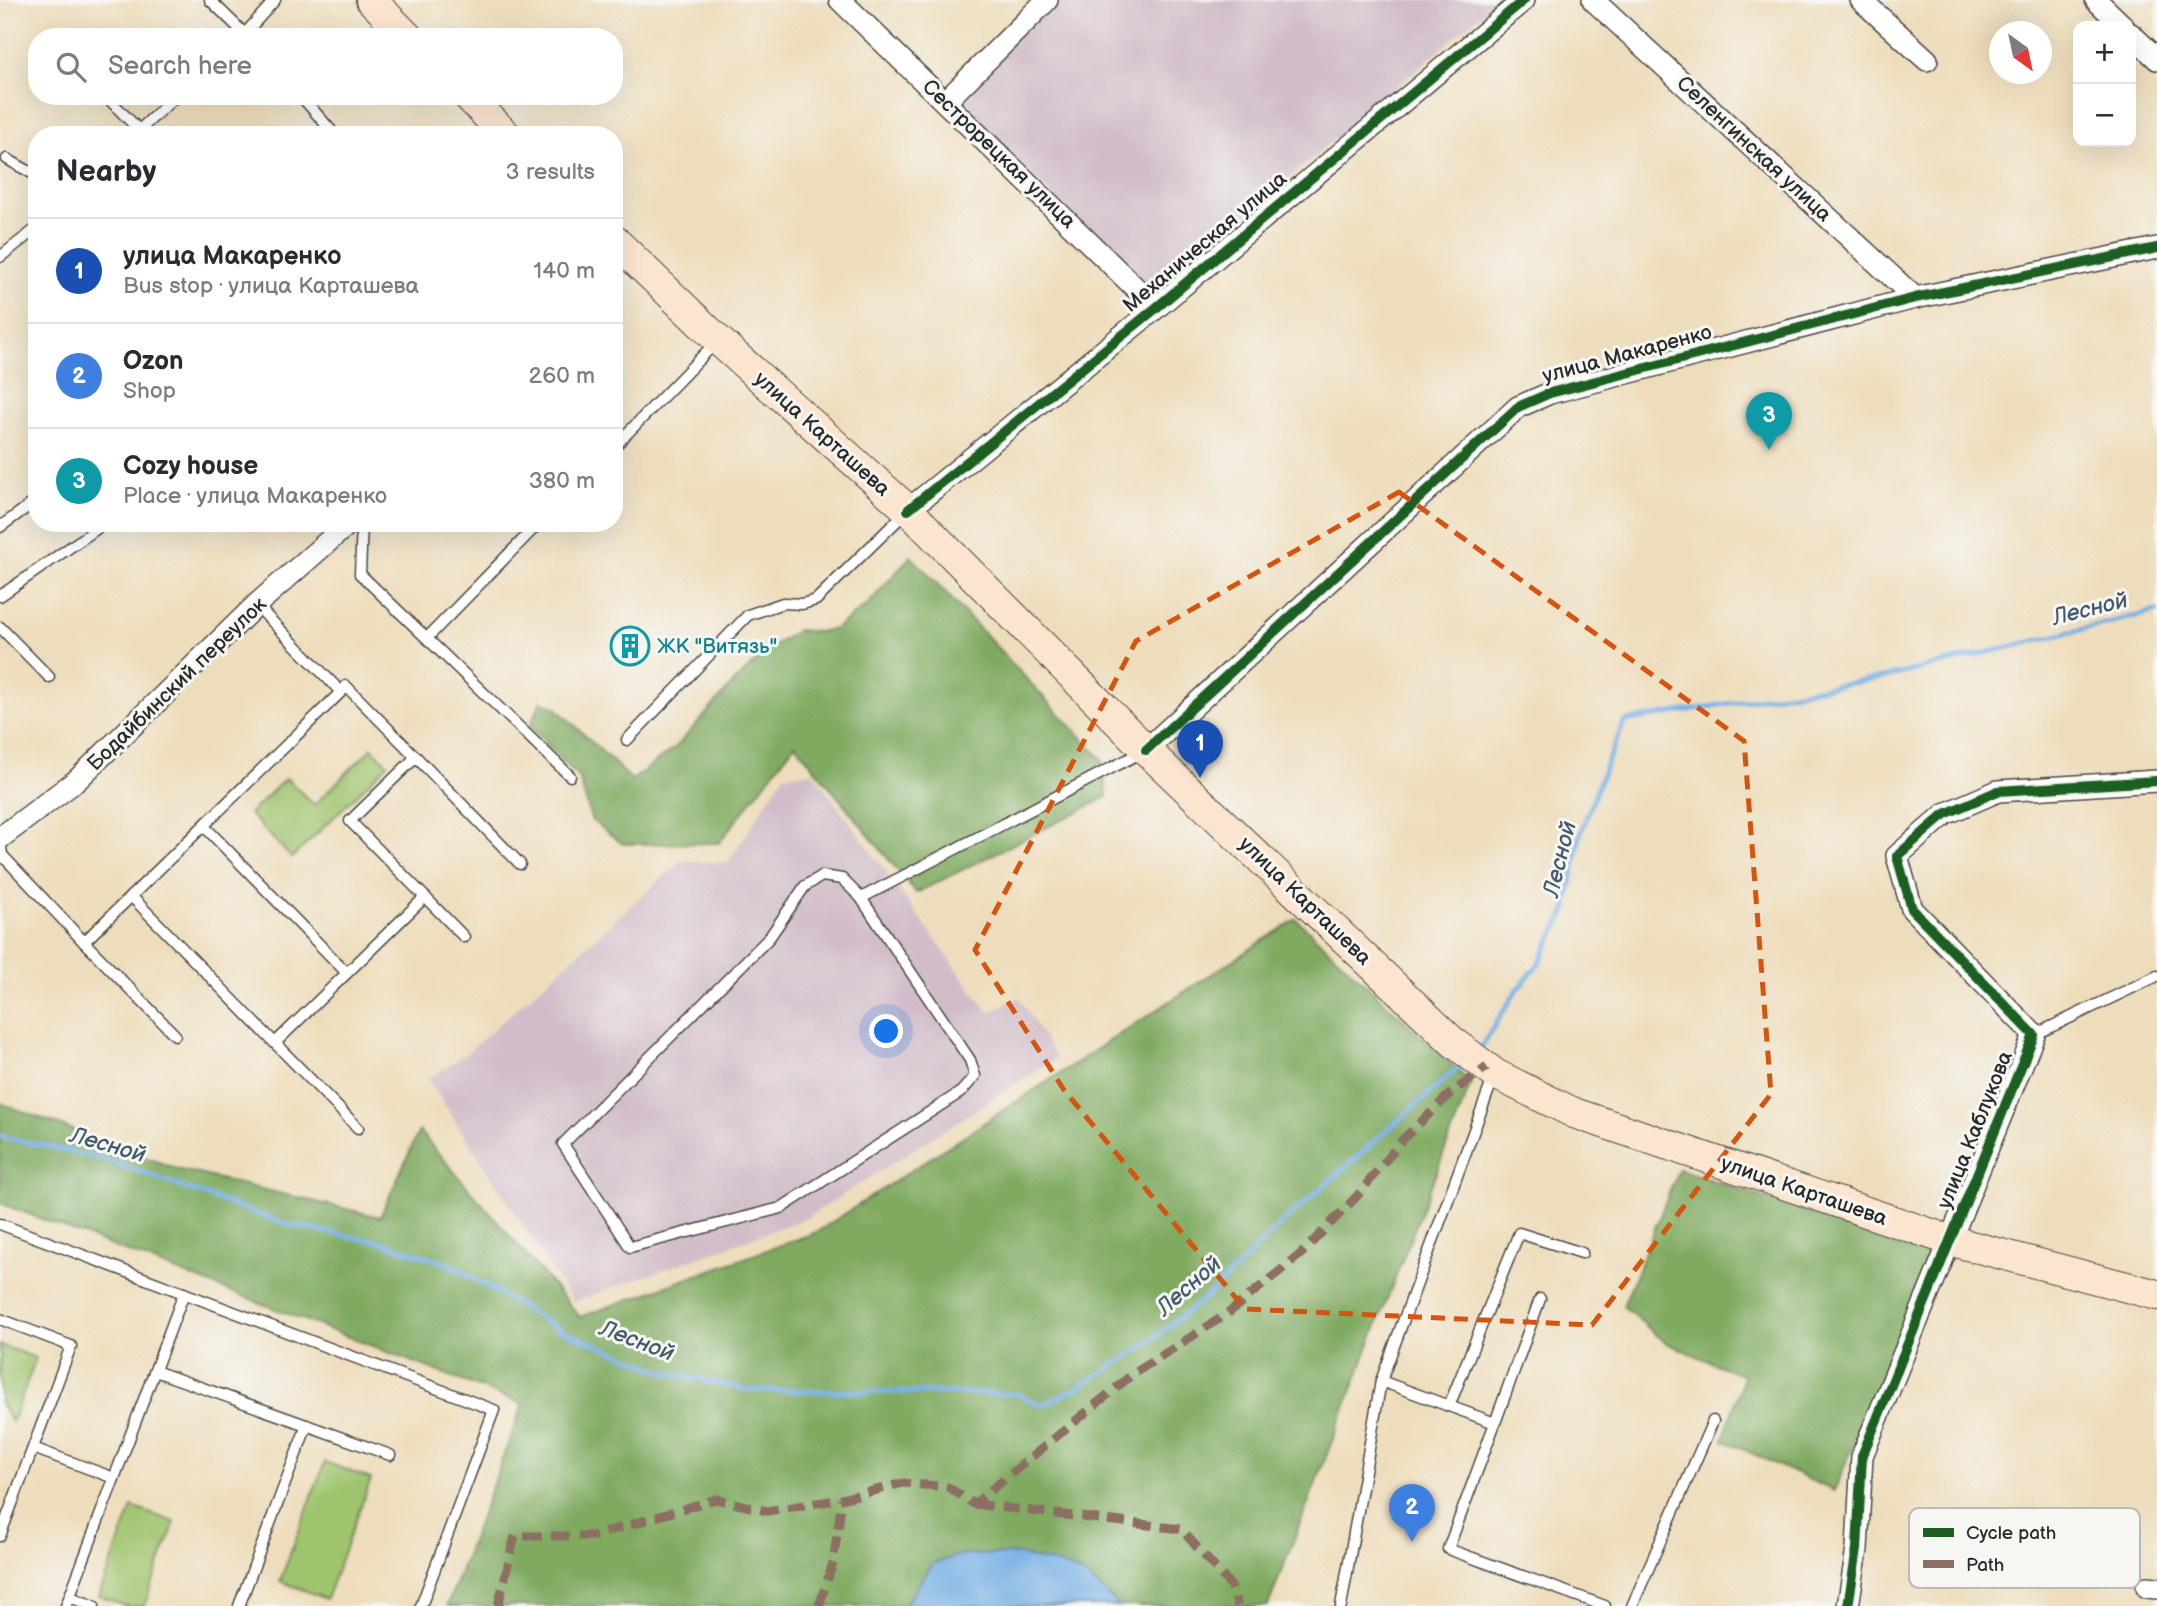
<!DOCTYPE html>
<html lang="en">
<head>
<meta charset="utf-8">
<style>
  :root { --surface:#fff; --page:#f7f7f7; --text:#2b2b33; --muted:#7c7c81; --line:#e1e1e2; --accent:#d1495b }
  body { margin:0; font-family:"Balsamiq Sans",sans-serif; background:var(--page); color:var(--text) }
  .controls { position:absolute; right:21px; top:21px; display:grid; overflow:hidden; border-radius:14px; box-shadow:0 7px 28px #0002 }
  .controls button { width:63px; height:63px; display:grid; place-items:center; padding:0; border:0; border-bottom:2px solid var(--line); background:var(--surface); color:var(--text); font:35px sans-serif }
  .compass { position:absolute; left:1989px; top:21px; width:63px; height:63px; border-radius:50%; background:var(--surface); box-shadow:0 7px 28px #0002; rotate:147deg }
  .you { position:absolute; left:887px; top:1032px; width:24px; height:24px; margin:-18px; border:5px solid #fff; border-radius:50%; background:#1a73e8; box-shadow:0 0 0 10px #1a73e833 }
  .badge { display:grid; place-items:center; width:46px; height:46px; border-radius:50%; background:var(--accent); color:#fff; font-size:23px; font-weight:700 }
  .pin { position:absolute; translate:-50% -58px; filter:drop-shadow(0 2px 4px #0008) }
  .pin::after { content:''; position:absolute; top:37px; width:24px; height:21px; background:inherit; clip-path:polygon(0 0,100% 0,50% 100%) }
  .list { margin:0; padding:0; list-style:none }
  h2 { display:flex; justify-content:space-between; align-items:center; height:91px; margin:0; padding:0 28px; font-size:30px }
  h2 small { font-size:23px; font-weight:400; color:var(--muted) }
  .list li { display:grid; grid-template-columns:46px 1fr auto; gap:21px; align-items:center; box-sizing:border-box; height:105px; padding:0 28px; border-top:2px solid var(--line) }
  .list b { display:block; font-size:26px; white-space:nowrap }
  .list p { margin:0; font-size:23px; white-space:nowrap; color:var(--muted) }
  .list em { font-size:23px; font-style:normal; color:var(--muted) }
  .icon { flex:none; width:38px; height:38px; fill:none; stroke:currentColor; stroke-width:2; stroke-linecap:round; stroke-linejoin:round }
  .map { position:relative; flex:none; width:2157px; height:1606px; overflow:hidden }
  .search { position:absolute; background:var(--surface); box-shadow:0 7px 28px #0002; left:28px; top:28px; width:595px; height:77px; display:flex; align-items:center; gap:18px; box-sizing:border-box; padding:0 24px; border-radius:28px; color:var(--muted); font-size:26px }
  .panel { position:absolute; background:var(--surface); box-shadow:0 7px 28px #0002; left:28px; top:126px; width:595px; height:406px; border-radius:28px }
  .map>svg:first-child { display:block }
  .industrial { fill:#d1bdc9 }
  .green { fill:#a0c46e; stroke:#66784c; stroke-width:2 }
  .forest { fill:#80aa61; stroke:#566a46; stroke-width:2 }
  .water { fill:#74afe5; stroke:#506d88; stroke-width:2 }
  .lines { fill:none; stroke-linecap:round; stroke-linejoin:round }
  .stream { stroke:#74afe5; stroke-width:5 }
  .lane-casing { stroke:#484641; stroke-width:13 }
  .street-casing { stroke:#484641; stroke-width:24 }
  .secondary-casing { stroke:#484641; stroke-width:32 }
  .lane { stroke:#fff; stroke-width:10 }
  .street { stroke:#fff; stroke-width:21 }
  .secondary { stroke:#fce5cf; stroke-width:30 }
  .quiet { stroke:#8d6e63; stroke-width:9; stroke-dasharray:18 9; stroke-linecap:butt }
  .cycleway-casing { stroke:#f6f6f2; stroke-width:15 }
  .cycleway { stroke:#1b5e20; stroke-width:10 }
  .marked { fill:none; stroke:#d5540f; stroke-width:5; stroke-dasharray:14 9; stroke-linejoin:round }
  .labels { text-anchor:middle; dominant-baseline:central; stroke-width:6; stroke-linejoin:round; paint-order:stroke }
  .street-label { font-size:21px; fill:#2b2b2b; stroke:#f6f6f2 }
  .culture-label { font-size:21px; fill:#0d838f; stroke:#f6f6f2; text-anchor:start }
  .water-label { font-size:23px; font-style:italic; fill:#45596c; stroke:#f6f6f2 }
  .key { fill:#f6f6f2; stroke:#b9b9b6; stroke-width:2 }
  .key-label { font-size:19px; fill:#2b2b2b }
</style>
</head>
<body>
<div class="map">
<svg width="2157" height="1606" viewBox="0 0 2157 1606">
  <rect width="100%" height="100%" fill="#f6f6f2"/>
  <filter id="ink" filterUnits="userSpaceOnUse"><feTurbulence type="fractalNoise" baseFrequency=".0143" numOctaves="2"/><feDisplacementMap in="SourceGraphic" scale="14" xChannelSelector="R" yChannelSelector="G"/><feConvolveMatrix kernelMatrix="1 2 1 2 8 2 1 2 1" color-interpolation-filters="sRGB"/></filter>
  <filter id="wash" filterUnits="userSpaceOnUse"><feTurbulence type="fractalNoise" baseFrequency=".00686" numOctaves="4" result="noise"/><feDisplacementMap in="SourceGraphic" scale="28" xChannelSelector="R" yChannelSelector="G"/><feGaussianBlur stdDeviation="1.57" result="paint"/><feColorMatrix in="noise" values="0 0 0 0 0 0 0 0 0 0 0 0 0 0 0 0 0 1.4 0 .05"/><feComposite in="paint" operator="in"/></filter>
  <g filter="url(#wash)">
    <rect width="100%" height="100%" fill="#eeddbc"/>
    <g class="industrial">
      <path d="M1053,0H1498L1154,293L952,100Z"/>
      <path d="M813,772L989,1013L1019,997L1056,1058L807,1218L573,1302L428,1079L468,1052L681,861L728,863L784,775Z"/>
    </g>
    <g class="green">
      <path d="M372,748L388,764L292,858L249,814L286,778L314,805Z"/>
      <path d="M0,1345L36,1358L12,1422L0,1404Z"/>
      <path d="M325,1462L371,1479L326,1599L280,1581Z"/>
      <path d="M132,1507L175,1522L144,1606H125L99,1596Z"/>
    </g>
    <g class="forest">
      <path d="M911,556L1102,759L1107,797L916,893L795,744L719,843L623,844L592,821L579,778L530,726L541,701L555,707L632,780L677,746L738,678L773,646L798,630L817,632L835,629L868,604Z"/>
      <path d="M1296,919L1471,1083L1268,1606H447L523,1404L0,1203V1103L177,1169L380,1217L419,1131L580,1317L817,1232Z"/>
      <path d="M1679,1169L1933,1255L1834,1491L1723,1440L1744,1376L1666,1343L1623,1306Z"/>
    </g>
    <path class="water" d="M1015,1554C1066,1565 1082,1566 1118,1606H904L933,1564L959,1555Z"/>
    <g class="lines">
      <g class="stream">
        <path d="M1480,1049L1516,991L1538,965L1566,910L1580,835L1604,769L1625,721L1887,677L2157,611"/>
        <path d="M0,1136L104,1159L289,1225L381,1242L451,1265L560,1330L665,1372L748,1390L1017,1394L1042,1405L1079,1387L1144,1346L1211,1293L1284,1221L1465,1062"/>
      </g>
    </g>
  </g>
  <g filter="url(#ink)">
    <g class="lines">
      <defs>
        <g id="lane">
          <path d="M210,0L248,37"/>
          <path d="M242,37L275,0"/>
          <path d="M106,96L139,130"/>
          <path d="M301,96L335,135"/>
          <path d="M134,135L176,96"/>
          <path d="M7,159L37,176"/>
          <path d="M0,257L37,228"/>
          <path d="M614,447L717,341"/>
          <path d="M362,523L360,574L570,776"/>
          <path d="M0,527L37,500"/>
          <path d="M0,596L105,523"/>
          <path d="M0,627L49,677"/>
          <path d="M427,638L539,523"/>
          <path d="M627,740L748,615L783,603L802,604L816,600L906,512"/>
          <path d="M416,757L520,864"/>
          <path d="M204,826L347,973"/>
          <path d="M0,838L2,855L84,942L341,692L256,605"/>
          <path d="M131,896L358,1128"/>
          <path d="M425,897L464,937"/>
          <path d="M861,898L970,1060L975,1076L961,1092L781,1208L630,1247L563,1144L769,938L805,886L822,876L842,879L861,898L1144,751"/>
          <path d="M84,942L175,1035"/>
          <path d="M2034,1035L2157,976"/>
          <path d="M275,1043L425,897L350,821L416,757L346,686L341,692"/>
          <path d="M0,1224L494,1410L421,1606"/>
          <path d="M0,1319L71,1346L0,1536"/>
          <path d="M155,1371L390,1455"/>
          <path d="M1381,1381L1495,1423L1448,1549L1605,1606"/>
          <path d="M1449,1406L1519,1233L1582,1253"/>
          <path d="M1495,1423L1540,1299"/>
          <path d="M33,1448L114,1478"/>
          <path d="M70,1597L94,1606"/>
          <path d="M66,1606L184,1293"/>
          <path d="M239,1606L307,1425"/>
          <path d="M1341,1606L1381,1381L1494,1076"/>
          <path d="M1632,1606L1713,1421"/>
        </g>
        <g id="street">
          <path d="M840,0L1156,308"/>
          <path d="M1593,0L1915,298"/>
          <path d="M1861,0L1927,60"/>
          <path d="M2096,0L2123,26"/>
          <path d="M2131,34L2157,59"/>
          <path d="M946,101L1047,0"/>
          <path d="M908,510L1156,308L1524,0"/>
          <path d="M1146,750L1518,407L1550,393L1915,298L2157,248"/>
          <path d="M0,838L77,780L256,605L349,523"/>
          <path d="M2147,1587L2157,1588"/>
          <path d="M1848,1606L1857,1549L1862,1456L2034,1035L1912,909L1897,856L1945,814L1998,791L2157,781"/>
        </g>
        <g id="secondary">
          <path d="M371,0L408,37"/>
          <path d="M468,96L506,135"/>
          <path d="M614,240L718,340L908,510L1146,750L1452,1041L1495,1074L1574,1113L1952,1241L2157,1295"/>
        </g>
      </defs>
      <use href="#lane" class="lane-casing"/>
      <use href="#street" class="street-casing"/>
      <use href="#secondary" class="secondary-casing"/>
      <use href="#lane" class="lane"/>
      <use href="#street" class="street"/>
      <use href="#secondary" class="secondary"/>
      <g class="quiet">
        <path d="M974,1504L1181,1529L1231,1586L1238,1606"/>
        <path d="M498,1606L515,1536H593L716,1499L767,1511L842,1499L903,1483L948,1487L974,1504L1133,1374L1227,1314L1302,1253L1358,1195L1402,1140L1451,1093L1487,1067"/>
        <path d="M819,1606L833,1563L842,1499"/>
      </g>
      <defs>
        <g id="cycleway">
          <path d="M908,510L1156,308L1524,0"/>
          <path d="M1146,750L1518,407L1550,393L1915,298L2157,248"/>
          <path d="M1848,1606L1857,1549L1862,1456L2034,1035L1912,909L1897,856L1945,814L1998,791L2157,781"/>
        </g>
      </defs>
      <use href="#cycleway" class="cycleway-casing"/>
      <use href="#cycleway" class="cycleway"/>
    </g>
  </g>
  <path class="marked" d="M1399,492L1744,741L1771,1094L1592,1325L1245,1309L1064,1090L975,950L1136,641Z"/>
  <defs>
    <symbol id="building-ring" viewBox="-11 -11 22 22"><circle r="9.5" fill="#f6f6f2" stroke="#0f9aa8" stroke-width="1.5"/><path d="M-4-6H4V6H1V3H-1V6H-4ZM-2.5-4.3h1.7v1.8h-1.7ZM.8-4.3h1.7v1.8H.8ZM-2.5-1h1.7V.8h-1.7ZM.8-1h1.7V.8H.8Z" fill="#0f9aa8"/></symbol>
  </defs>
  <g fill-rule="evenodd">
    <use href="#building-ring" x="608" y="624" width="44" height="44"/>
  </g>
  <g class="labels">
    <g class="street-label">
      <text transform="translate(1754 149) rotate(43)">Селенгинская улица</text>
      <text transform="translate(999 154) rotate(44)">Сестрорецкая улица</text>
      <text transform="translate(1205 242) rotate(-40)">Механическая улица</text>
      <text transform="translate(1627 354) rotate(-15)">улица Макаренко</text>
      <text transform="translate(822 434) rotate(42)">улица Карташева</text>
      <text transform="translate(177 684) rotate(-44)">Бодайбинский переулок</text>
      <text transform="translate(1305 901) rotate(44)">улица Карташева</text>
      <text transform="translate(1975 1130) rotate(-68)">улица Каблукова</text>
      <text transform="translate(1804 1191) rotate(19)">улица Карташева</text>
    </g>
    <g class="culture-label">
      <text x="657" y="646">ЖК "Витязь"</text>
    </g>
    <g class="water-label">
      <text transform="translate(2090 609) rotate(-14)">Лесной</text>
      <text transform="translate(1560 859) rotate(-76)">Лесной</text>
      <text transform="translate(108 1145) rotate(16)">Лесной</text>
      <text transform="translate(1189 1286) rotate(-41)">Лесной</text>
      <text transform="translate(637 1341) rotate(21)">Лесной</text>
    </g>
  </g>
  <rect x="1909" y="1508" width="231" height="80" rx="10" class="key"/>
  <rect x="1923" y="1528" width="31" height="9" fill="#1b5e20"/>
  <rect x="1923" y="1560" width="31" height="8" fill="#8d6e63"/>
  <g class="key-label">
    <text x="1966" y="1539">Cycle path</text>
    <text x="1966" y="1571">Path</text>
  </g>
</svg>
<div class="controls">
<button>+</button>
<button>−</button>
</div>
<svg class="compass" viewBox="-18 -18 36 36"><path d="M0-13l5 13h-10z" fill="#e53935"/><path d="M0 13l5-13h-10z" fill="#7c7c81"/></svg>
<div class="you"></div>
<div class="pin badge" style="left:1200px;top:778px;background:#1a4fb4">1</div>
<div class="pin badge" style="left:1412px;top:1542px;background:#3f7fe0">2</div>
<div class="pin badge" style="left:1769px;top:450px;background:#0f9aa8">3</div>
<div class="search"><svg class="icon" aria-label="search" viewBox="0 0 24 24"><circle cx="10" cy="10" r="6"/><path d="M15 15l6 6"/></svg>Search here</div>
<section class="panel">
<h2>Nearby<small>3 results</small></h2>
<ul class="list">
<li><span class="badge" style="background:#1a4fb4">1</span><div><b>улица Макаренко</b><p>Bus stop · улица Карташева</p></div><em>140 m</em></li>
<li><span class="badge" style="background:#3f7fe0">2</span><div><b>Ozon</b><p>Shop</p></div><em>260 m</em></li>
<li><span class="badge" style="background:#0f9aa8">3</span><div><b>Cozy house</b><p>Place · улица Макаренко</p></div><em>380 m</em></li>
</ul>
</section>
</div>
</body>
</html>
